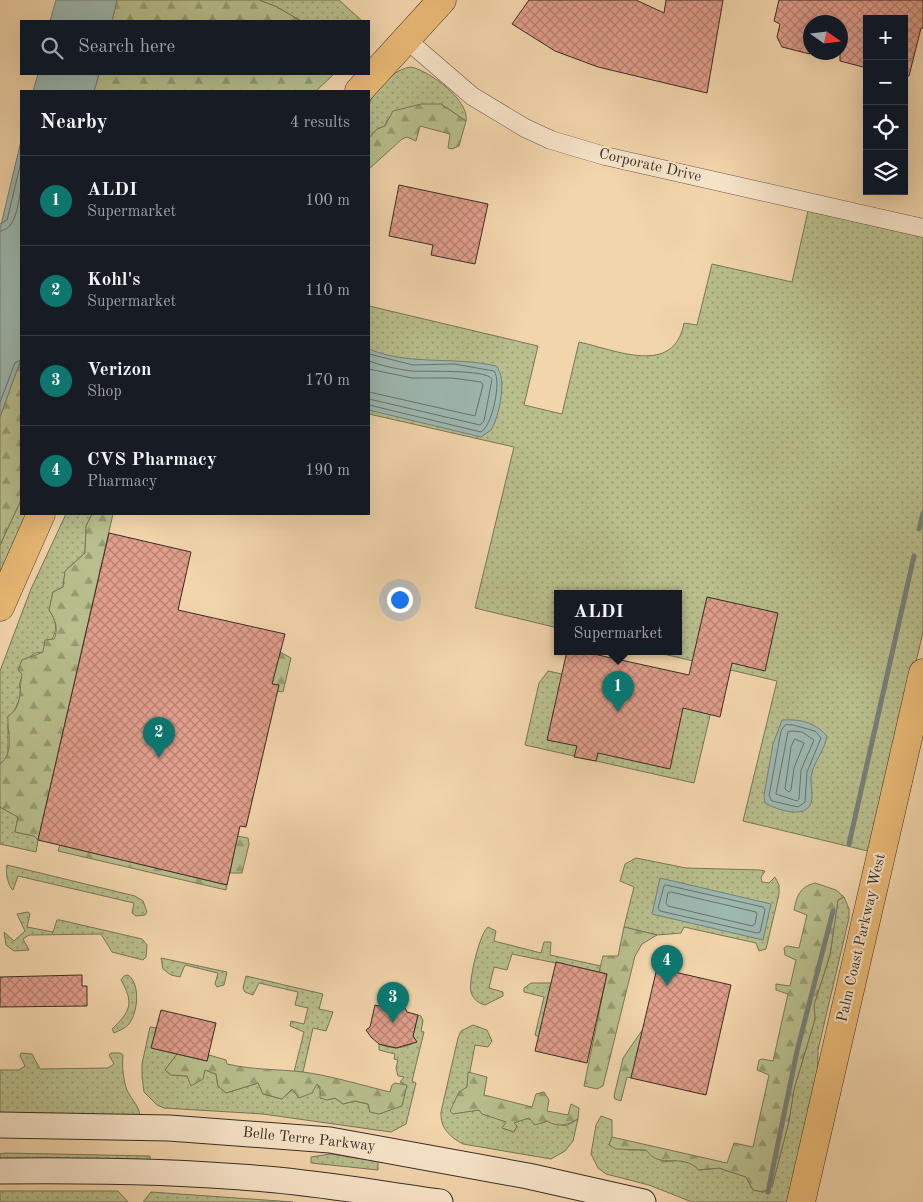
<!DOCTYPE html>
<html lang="en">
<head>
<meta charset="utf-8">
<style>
  :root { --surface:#171b24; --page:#242831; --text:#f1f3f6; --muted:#9ea1a6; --line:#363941; --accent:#0f766e }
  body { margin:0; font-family:"Old Standard TT",serif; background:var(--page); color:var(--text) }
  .controls { position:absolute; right:15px; top:15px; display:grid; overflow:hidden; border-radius:0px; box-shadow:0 5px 20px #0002 }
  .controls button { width:45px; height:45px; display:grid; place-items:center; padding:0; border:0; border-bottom:1px solid var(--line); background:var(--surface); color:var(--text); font:25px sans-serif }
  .compass { position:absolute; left:803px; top:15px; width:45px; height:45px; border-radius:50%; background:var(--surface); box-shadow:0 5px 20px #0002; rotate:104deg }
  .you { position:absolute; left:399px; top:599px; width:18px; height:18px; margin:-12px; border:4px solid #fff; border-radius:50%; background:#1a73e8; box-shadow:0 0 0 8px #1a73e833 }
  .badge { display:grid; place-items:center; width:32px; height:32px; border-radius:50%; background:var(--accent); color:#fff; font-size:16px; font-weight:700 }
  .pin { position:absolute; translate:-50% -41px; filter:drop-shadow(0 1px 2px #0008) }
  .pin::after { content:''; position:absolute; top:26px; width:18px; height:15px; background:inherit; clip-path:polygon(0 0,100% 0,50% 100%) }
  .popup { position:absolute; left:554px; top:590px; width:128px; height:65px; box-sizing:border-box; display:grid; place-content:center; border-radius:0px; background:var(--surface); filter:drop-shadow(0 1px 4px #0005); font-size:16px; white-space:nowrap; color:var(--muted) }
  .popup b { font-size:19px; color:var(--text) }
  .popup::after { content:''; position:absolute; left:50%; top:100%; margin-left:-10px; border:10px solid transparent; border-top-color:var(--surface) }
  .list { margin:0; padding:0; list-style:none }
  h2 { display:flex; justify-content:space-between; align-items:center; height:65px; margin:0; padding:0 20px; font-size:21px }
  h2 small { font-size:16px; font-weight:400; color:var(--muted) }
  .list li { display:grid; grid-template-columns:32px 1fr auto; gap:15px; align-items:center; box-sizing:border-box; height:90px; padding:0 20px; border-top:1px solid var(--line) }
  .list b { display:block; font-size:19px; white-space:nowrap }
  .list p { margin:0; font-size:16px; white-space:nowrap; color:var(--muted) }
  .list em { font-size:16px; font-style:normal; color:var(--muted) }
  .icon { flex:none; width:28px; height:28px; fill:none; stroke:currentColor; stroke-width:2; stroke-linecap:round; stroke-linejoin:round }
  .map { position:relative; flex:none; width:923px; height:1202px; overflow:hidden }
  .search { position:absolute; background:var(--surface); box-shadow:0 5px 20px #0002; left:20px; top:20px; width:350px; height:55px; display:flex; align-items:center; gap:12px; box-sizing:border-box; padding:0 18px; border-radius:0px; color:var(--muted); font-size:19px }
  .panel { position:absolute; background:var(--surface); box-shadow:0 5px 20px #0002; left:20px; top:90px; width:350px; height:425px; border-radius:0px }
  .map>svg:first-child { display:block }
  .grass { fill:url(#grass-dots); stroke:#78765a }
  .forest { fill:url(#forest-firs); stroke:#78765a }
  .water { fill:#9db8b0; stroke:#75807a }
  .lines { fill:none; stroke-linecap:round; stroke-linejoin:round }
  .shore { stroke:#6b726c; stroke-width:1 }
  .stream { stroke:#75807a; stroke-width:5 }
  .building { fill:url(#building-cross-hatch); stroke:#392d28 }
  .minor-casing { stroke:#685749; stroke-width:19 }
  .secondary-casing { stroke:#392d28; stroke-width:27 }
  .primary-casing { stroke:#392d28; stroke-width:29 }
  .minor { stroke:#f7e4c9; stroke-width:18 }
  .secondary { stroke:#f7e4c9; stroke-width:25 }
  .primary { stroke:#eaba76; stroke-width:28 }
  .labels { text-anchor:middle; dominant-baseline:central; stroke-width:4; stroke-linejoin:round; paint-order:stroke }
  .street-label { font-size:15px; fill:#392d28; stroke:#f7e4c9 }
</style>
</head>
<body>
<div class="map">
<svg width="923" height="1202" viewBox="0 0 923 1202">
  <defs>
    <pattern id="grass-dots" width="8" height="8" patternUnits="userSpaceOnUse" patternTransform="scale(1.25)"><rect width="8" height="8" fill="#b8be8c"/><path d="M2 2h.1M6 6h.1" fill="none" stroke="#979b72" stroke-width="1.8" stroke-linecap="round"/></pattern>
    <pattern id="forest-firs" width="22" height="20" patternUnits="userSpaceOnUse" patternTransform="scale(1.25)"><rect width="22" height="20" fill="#b8be8c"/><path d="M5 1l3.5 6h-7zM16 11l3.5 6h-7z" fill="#979b72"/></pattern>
    <pattern id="building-cross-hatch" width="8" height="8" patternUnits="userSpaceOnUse" patternTransform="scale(1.25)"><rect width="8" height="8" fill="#e09e8b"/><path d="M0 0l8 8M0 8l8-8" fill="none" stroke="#b78172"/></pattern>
  </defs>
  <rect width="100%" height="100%" fill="#f3d5ac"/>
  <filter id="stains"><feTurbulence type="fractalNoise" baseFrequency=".004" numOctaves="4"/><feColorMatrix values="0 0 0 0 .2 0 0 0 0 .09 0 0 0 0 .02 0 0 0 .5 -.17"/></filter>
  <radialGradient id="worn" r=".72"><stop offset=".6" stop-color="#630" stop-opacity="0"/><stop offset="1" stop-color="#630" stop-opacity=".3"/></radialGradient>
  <g class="grass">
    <path d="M259,0H339L362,21H301L277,7Z"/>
    <path d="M411,67C430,71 470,101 466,121L441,104L387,120L385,126L377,129L369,138C369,129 366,115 369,106C373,89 394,69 411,67Z"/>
    <path d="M808,211L923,236V632L872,852L743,821L777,681L651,651H678V593H558V628L475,608L514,447L369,414V306L538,346L524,405L562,414L579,342C616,350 674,377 684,323L697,325L712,264L792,282Z"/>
    <path d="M21,500V514H30L0,585V545Z"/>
    <path d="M66,514H92L86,526L85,553L65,571L63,587L53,592L49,610C61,627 55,637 43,652L35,653L27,659L19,686L22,694L8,724V758L0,764V671L31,589Z"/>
    <path d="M548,671L712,707L694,783L525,745L539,683Z"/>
    <path d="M0,807L18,817L15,832L34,836L38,840L36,852L0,844Z"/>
    <path d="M636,858L686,868L760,870L765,871L761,877L762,882L769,883L775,877L779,885V894L766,949L759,951L756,943L684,927L681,933L657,935L624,927L634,887L620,881L625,864Z"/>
    <path d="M7,865L135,896L143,901L147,912L145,915L136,916L132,913L134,903L18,876L13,890C8,887 5,870 7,865Z"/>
    <path d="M844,897L849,909V918L818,1050L817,1090L788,1202H692L649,1185L606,1174L598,1168L591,1154L596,1125L601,1116L612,1120V1137L609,1145L629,1150H646L663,1162C678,1160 688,1158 699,1170L719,1168L746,1177L753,1190L763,1192L772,1187L789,1121L794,1089L815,1019L814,1005L830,955L838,900Z"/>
    <path d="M28,912L30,914L27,927L53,932L57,920H60L142,939L147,945L146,957L143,960L112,952L101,934L29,935L23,939L29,950L14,951L6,945L4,932L14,941L25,931L17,914Z"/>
    <path d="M488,927L496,931L494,941L541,953L544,942H551L550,955L601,966L599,972L512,954L507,970L494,967L489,988L503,992V996L485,1005C478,1003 473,999 471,992C468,982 480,932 488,927Z"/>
    <path d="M161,958L227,972L224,985L217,987L215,984L218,973L185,965L180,977L171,975L163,969Z"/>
    <path d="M128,975C141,984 138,1014 128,1025C124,1029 118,1031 114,1033L112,1029C131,1011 134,1003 121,980L124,976Z"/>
    <path d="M246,976L323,994L319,1009L333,1012L332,1015L326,1031L313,1028L303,1072H294L304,1032L290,1026L291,1021L304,1024L308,1008L295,1005L298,992L259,983L253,995L245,992L243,988Z"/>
    <path d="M531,983H551L539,1037L535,1035L544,997L524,992V988Z"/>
    <path d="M418,1015L421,1016L423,1021L421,1031L424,1032L412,1081L416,1083L406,1124L391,1132L263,1114L164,1108L157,1105L144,1092L142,1077V1064L150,1027L156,1028L152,1048L177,1054L165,1070L171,1075L187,1076L205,1070L216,1074L218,1086L226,1093L258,1083L263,1094L282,1099L293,1089L317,1084L327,1100L335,1098L343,1104L355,1101L368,1104L370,1112L407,1086L400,1082L404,1077L398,1076L396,1068L398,1060L394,1059L395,1054L379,1050V1044C392,1049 403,1050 416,1041L413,1036Z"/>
    <path d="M473,1025L487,1030L492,1041L488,1047L475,1045L467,1087L453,1113L479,1110C488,1116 497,1117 507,1122L502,1128L514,1132L513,1123C524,1116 531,1119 542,1123L547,1121L566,1126L578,1119L573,1141L565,1151L551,1159L463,1144C450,1137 440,1128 441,1112L458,1038L461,1031Z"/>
    <path d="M21,1053L32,1054L40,1069L108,1068L114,1064L109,1055L111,1053H120L123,1055C122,1067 123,1079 127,1090C132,1101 140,1106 140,1118L0,1116V1070H19L25,1066L20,1056Z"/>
    <path d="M5,1153L150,1156L151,1163L0,1160V1154Z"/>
    <path d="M330,1154L378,1161V1170L311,1163V1157Z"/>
    <path d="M0,1191H118L128,1202H0Z"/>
    <path d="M151,1192L293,1202H143Z"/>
  </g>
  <g class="forest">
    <path d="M117,0H259L277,7L301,21H112Z"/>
    <path d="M99,74H334L316,91H94Z"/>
    <path d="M421,104H441L466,121L459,146L452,149L448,148L450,134L420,126L416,141L407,137L402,139L369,169V138L377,129L385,126L393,111Z"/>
    <path d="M21,359V500L0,545V417Z"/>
    <path d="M92,514H113L38,840L34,836L15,832L18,817L0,807V764C15,752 7,734 8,716C23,708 19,688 22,674L18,670L22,660L43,652L45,640L54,639C59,629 55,619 49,610L53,592L63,587L65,571L85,553L86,526Z"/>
    <path d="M280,652L291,658L283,692L277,691L279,685L272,684Z"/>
    <path d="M237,836L248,838L249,844L242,873H230Z"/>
    <path d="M60,845L227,885L226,890L58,851Z"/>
    <path d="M815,883L836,890L844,897L838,900L830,955L814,1005L815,1019L794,1089L789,1121L772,1187L763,1192L753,1190L746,1177L719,1168L699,1170C680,1151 661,1171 646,1150L616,1149L609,1145L612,1137L727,1163L734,1143L753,1147L769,1075L757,1070L759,1060L762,1059L773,1061L788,994L776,990V984L790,986L796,960L785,955L784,948L787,946L799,948L807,915L794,910C797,895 800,887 815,883Z"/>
    <path d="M624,927L657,935L642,944L635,956L603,1086L597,1089L584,1086L607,974L599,972L603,956H618Z"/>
    <path d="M643,1029L631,1078L627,1077L621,1101L615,1099L614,1096L623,1058Z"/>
    <path d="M177,1054L207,1061L209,1055L226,1060L227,1064C253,1070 277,1069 303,1072C332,1076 361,1085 390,1092L392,1085L395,1083L407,1085L402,1106L379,1114L370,1112L368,1104L355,1101L343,1104L335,1098L327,1100L320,1098V1087L317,1084L312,1093L299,1098L292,1089L282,1099L263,1094L258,1083L226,1093L218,1086L216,1074L205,1070L203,1079L191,1086L187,1076L171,1075L165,1070Z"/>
    <path d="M468,1072L487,1077L484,1095L532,1107L536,1094L544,1092L549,1100L547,1111L568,1115L571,1104L579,1108L578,1119C567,1125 559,1128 547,1121L535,1125L529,1118L514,1123L517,1126L514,1132L502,1128L506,1122L482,1114L479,1110L453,1114L450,1111L459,1092L467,1087Z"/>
  </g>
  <g class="water">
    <path d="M56,0H117L112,21H50Z"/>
    <path d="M38,74H99L94,91H33Z"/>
    <path d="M21,141V359L0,417V229Z"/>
    <path d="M369,349C409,366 454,356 496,366C508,378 499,417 491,430L481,437L369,410Z"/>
    <path d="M782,720C801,719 814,722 827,736C825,749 816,759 812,772C809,782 814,794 811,803C805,820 775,809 765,803L764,795L773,744Z"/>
    <path d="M660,878L771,904L763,940L652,914Z"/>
  </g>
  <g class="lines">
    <g class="shore">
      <path d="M0,224L7,220L21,162"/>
      <path d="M0,231C17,229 18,202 21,189"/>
      <path d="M369,354L413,365L454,364L494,371C502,381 492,426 481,432L369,405"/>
      <path d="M369,361C382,366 397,369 411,371C425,372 486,369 492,379L484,421L480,425L369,399"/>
      <path d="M369,369L412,378H452L481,382L483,385L475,416L369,392"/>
      <path d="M0,402L15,363L21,360"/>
      <path d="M793,725L815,731L821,738L807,772L805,802L798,807L772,801L769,796L781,731L785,725Z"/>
      <path d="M793,731L802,732L814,740L801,770L799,799L797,801L776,794L788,732Z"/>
      <path d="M795,739L804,743L794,768L791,790L789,792L785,789L791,747Z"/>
      <path d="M666,885L763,907L765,910L760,932L757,933L660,911L658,908L664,886Z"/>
      <path d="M671,892L756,912L757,914L755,924L752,926L668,906L666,903L668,893Z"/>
    </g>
    <g class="stream">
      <path d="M919,529L923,513"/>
      <path d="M849,844L914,556"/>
      <path d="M768,1192L797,1051L833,911"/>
    </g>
  </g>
  <g class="building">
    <path d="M529,0H636L664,13L666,0H723L707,93L598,67L555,51L512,24Z"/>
    <path d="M779,0H923V28H921L909,76L904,75V19H867V68L840,61V22H810V54L782,47L777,37L780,24L774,21Z"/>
    <path d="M399,185L488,204L475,264L431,255L433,245L389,236Z"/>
    <path d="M109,533L191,552L178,610L285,634L272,684L279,685L246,827L240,826L227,885L38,840Z"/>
    <path d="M707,597L778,613L765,671L732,663L720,717L683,708L670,769L598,753L596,761L574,757L577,746L547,740L567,651H580L689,675Z"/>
    <path d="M556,962L607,974L587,1063L535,1051Z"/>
    <path d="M657,968L731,985L706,1095L631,1078Z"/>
    <path d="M82,975V986H87V1006L0,1007V977Z"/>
    <path d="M375,1005L386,1008L396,1005L405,1008L407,1012L418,1015L413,1036L417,1042L396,1048L379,1044L371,1037L366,1030L370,1027Z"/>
    <path d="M161,1010L216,1023L207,1061L151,1048Z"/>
  </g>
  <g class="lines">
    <defs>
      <path id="minor" d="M407,40L472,96L525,128L551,140L605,156L923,228"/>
      <g id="secondary">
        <path d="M0,1125L169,1128L330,1140L528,1176L643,1202"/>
        <path d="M0,1171C89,1170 178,1171 266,1179C325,1184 382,1194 440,1202"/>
      </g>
      <g id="primary">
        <path d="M359,91L442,0"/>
        <path d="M0,607L41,514"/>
        <path d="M801,1202L923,673"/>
      </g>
    </defs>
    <use href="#minor" class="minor-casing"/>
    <use href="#secondary" class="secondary-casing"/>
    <use href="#primary" class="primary-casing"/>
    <use href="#minor" class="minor"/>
    <use href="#secondary" class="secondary"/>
    <use href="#primary" class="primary"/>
  </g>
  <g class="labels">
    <g class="street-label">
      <text transform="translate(650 166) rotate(13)">Corporate Drive</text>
      <text transform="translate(862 938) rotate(-77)">Palm Coast Parkway West</text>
      <text transform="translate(309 1140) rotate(6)">Belle Terre Parkway</text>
    </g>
  </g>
  <rect width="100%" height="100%" filter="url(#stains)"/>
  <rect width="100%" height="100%" fill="url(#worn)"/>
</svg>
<div class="controls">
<button>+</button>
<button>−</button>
<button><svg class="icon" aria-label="locate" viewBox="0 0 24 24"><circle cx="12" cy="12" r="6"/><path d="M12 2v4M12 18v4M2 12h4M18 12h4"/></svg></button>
<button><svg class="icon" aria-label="layers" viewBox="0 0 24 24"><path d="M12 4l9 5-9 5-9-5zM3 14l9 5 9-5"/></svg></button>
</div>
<svg class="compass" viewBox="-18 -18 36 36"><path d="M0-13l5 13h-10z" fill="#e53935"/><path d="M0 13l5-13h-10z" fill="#9ea1a6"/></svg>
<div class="you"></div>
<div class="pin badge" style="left:618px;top:712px">1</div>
<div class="popup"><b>ALDI</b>Supermarket</div>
<div class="pin badge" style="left:159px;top:758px">2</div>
<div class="pin badge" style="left:393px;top:1023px">3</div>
<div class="pin badge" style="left:667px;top:986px">4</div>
<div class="search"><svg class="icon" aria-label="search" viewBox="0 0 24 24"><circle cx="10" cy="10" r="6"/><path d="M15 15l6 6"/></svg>Search here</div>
<section class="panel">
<h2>Nearby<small>4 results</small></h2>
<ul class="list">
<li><span class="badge">1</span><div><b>ALDI</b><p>Supermarket</p></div><em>100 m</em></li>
<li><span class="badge">2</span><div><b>Kohl's</b><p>Supermarket</p></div><em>110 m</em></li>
<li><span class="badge">3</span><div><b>Verizon</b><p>Shop</p></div><em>170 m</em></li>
<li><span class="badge">4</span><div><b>CVS Pharmacy</b><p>Pharmacy</p></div><em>190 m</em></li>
</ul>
</section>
</div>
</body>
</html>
